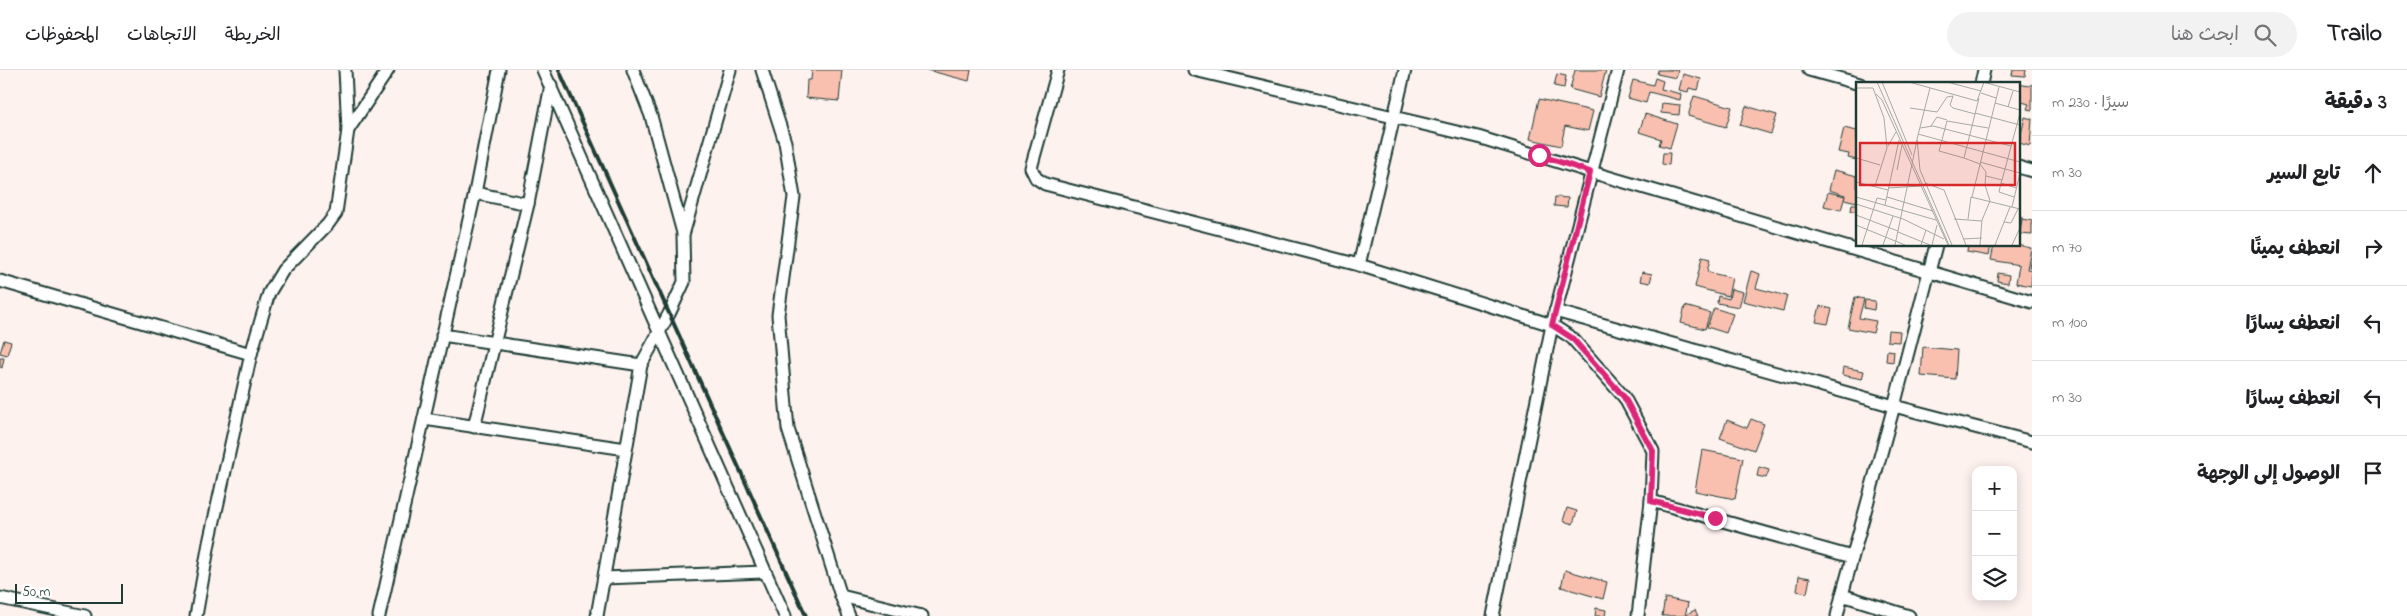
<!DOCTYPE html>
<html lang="ar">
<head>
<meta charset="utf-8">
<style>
  :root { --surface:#fff; --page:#f2f2f2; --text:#202124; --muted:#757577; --line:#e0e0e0 }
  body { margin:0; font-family:"Indie Flower","Playpen Sans Arabic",sans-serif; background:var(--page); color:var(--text); direction:rtl }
  .controls { position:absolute; right:15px; bottom:15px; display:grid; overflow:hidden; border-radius:10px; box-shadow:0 2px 12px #0003 }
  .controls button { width:45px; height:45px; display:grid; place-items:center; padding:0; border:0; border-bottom:1px solid var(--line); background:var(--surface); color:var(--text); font:25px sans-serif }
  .scale { position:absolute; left:15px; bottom:12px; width:108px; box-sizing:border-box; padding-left:5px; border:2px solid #1f3d34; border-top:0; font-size:14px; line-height:18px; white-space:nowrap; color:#1f3d34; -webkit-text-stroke:4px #fff; paint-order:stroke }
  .stop { position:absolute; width:15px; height:15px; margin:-11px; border:4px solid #db2777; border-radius:50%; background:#fff }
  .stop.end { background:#db2777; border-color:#fff; box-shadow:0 1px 5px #0008 }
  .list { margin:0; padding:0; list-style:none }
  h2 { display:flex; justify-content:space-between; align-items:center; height:65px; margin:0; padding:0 20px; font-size:21px }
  h2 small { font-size:16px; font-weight:400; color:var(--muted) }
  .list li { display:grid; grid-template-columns:32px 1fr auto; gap:15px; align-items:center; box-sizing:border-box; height:75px; padding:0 20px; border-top:1px solid var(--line) }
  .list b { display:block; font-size:19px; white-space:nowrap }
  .list em { font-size:16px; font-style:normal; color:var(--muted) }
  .icon { flex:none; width:28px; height:28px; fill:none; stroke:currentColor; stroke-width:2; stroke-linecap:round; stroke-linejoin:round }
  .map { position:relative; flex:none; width:2032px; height:546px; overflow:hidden; direction:ltr }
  header { display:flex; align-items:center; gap:30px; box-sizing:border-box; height:70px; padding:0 25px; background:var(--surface); border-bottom:1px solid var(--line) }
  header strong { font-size:24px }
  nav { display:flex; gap:28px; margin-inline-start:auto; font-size:18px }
  .search { width:350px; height:45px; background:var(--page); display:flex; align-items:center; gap:12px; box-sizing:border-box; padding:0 18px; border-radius:28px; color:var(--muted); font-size:19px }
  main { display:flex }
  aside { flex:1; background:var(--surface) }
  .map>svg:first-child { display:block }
  .building { fill:#f9c0b0; stroke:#1f3d34 }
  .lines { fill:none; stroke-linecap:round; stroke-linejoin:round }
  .minor-casing { stroke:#1f3d34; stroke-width:15 }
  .minor { stroke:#fff; stroke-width:11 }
  .rail { stroke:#1f3d34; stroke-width:4 }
  .route { stroke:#db2777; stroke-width:6 }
  .inset-road { fill:none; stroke:#a5aaa4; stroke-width:1 }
  .view { fill:#d62828; fill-opacity:0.15; stroke:#d62828; stroke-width:2.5 }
  .inset-edge { fill:none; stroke:#1f3d34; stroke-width:2.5 }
</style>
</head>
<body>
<header>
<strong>Trailo</strong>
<div class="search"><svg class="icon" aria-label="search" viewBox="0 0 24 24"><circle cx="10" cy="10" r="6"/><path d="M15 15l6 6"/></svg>ابحث هنا</div>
<nav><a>الخريطة</a><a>الاتجاهات</a><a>المحفوظات</a></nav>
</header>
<main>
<aside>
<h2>3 دقيقة<small>سيرًا · 230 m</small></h2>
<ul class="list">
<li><svg class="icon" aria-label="ahead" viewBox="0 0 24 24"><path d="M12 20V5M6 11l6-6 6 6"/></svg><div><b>تابع السير</b></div><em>30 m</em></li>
<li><svg class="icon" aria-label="right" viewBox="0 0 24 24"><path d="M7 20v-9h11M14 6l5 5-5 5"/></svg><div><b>انعطف يمينًا</b></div><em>70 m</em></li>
<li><svg class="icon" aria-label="left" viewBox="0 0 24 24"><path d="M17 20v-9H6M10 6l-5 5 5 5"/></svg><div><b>انعطف يسارًا</b></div><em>100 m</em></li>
<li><svg class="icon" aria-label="left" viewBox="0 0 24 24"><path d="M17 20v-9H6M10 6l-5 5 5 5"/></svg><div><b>انعطف يسارًا</b></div><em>30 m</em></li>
<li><svg class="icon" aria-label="arrive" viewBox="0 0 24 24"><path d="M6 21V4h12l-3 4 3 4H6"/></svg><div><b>الوصول إلى الوجهة</b></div></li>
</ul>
</aside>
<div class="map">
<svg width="2032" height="546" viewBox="0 0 2032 546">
  <rect width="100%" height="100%" fill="#fef2ef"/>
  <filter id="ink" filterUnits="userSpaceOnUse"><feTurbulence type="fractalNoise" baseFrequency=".02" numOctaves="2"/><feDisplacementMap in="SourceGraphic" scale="10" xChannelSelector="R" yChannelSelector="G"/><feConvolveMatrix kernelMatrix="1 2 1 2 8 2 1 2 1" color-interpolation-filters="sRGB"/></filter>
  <g filter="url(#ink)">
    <g class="building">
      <path d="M812,0H842L839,31L806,28L807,10H811Z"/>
      <path d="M927,0H971L969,11Z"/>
      <path d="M1575,0H1606L1599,27L1570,19Z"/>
      <path d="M1658,0H1678L1676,8L1657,4Z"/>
      <path d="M2013,0H2026L2025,6L2012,5Z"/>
      <path d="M1557,4L1566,6L1564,18L1554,16Z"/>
      <path d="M1683,4L1701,9L1698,20L1689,18L1688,22L1679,20Z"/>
      <path d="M1655,8L1663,11L1661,19L1681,24L1680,30L1649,22L1646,33L1628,28L1633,10L1653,15Z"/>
      <path d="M2018,14L2029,16L2032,14V40L2027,39L2029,34L2018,31Z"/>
      <path d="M1694,26L1732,37L1726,57L1688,46Z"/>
      <path d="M1539,29L1593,41L1588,61L1565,56L1561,76L1530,69Z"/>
      <path d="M1662,33L1680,35L1679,45L1661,43Z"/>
      <path d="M1746,36L1777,45L1771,64L1740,55Z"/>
      <path d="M1645,44L1677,54L1670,78L1659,75L1661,69L1639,62Z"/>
      <path d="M2025,47L2032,49L2030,76L2019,73Z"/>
      <path d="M1844,58L1857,61V90L1848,88L1849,84L1838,82Z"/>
      <path d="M1663,83H1670L1669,95L1662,94Z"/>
      <path d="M1834,100L1857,106V132L1844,129L1845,125L1829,120Z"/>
      <path d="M1828,122L1845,126L1841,140L1824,136Z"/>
      <path d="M1555,127L1568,128L1567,137L1554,136Z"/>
      <path d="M1852,134H1857V141H1851Z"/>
      <path d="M2018,146L2022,147L2018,161Z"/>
      <path d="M2022,149L2032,151V165L2020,164Z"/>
      <path d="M1968,175H1991L1989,186L1967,182Z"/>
      <path d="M1994,175H2018L2031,178L2027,199L2032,200L2031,216L2016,213L2019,195L1991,190Z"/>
      <path d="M2032,182V198L2029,197Z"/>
      <path d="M1702,187L1710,189L1707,202L1732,208L1728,226L1695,217Z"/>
      <path d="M1751,201L1760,204L1756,218L1787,226L1783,241L1743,231Z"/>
      <path d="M1642,202L1652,204L1650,213L1640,211Z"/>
      <path d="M1998,203L2009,205L2008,213L1997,211Z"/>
      <path d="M1731,219L1743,222L1739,237L1717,233L1718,226L1729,229Z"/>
      <path d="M1855,227L1864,229L1859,248L1876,251L1873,263L1848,258Z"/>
      <path d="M1865,230L1875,231L1874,240L1864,238Z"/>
      <path d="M1685,236L1710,243L1705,259L1681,253Z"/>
      <path d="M1820,236L1832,239L1828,254L1816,252Z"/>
      <path d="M1714,238L1733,244L1726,263L1707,257Z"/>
      <path d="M1888,260L1900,261L1899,272L1887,271Z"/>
      <path d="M4,270L11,272L7,285L0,283Z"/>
      <path d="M1923,277L1957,280L1955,309L1921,306Z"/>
      <path d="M1887,280L1894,281L1893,292L1886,291Z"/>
      <path d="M0,288H4L2,298L0,297Z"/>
      <path d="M1843,297L1864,301L1862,309L1842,305Z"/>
      <path d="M1751,349L1764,354L1754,380L1720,368L1727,350L1747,358Z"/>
      <path d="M1702,380L1743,388L1735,429L1695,421Z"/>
      <path d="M1759,397L1769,400L1766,408L1757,406Z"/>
      <path d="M1567,438L1577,441L1573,454L1563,451Z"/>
      <path d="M1565,500L1607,512L1603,529L1561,517Z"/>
      <path d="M1799,506L1810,508L1807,523L1797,521Z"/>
      <path d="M1665,528L1688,533L1685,546H1662Z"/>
      <path d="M1596,538L1606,540L1605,546H1595Z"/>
      <path d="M1695,540L1698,546H1688L1687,544Z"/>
    </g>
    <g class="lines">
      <defs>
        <g id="minor">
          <path d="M543,0L785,546"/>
          <path d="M633,0L651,46L683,163"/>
          <path d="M762,0L785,72L794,127L778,245L788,359L841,526L849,546"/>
          <path d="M1058,0L1031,98L1036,108L1045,114L1359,195"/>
          <path d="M1194,0L1478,67L1591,102L2032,232"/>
          <path d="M1405,0L1359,195L1552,255L1572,268L1624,327L1653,381L1651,431L1638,546"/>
          <path d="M1809,0L1860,14"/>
          <path d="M1981,14L1984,0"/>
          <path d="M348,60L388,0"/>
          <path d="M2018,97L2032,101"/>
          <path d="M475,123L528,134"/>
          <path d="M0,211L251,284"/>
          <path d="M1555,241L1894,336L1936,175"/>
          <path d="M442,265L641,295"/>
          <path d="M424,349L626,379"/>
          <path d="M474,357L528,134L551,15"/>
          <path d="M1651,431L1852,487"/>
          <path d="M604,508L764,502"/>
          <path d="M841,526L922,546"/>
          <path d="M0,528L85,546"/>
          <path d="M196,546L209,473L251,284L269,223L283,200L328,154L336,143L348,60L345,0"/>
          <path d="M379,546L475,123L499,0"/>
          <path d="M597,546L641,295L669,244L684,212L683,165L730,0"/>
          <path d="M1493,546L1552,255L1618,0"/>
          <path d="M1837,546L1842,525"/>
          <path d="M1909,546L1842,525L1894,336L2032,372"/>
        </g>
      </defs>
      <use href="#minor" class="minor-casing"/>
      <use href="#minor" class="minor"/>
      <path class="rail" d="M559,0L806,546"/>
    </g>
  </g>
  <g class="lines" filter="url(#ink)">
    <path class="route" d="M1539,85L1590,102L1552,255L1572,268L1624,327L1653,381L1651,431L1715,448"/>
  </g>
  <g transform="translate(1856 12)">
    <rect width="164" height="164" fill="#fef2ef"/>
    <path class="inset-road" d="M21,0L93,163M26,0L56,73M53,0L121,19L128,0M91,0L125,9M127,0L164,10M0,6H17L28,36L31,66L19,104M74,6L61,57L64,88L96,163M125,11L140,16M20,12L26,18L92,163M97,14L94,23L97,26L119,32M123,16L108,76L124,82L130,90L129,103L134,119L126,138L124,163M139,21L164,28M152,25L157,9M54,26L81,30L91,15L97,14M119,31L164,43M75,44L81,35L91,38M64,46L77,44L89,47M89,47L155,64M62,52L164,80M32,64L40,50M0,76L24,83M108,76L83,69L91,39L132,46M124,80L149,87L164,31M41,88L46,63M130,94L146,98M0,100L32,108M69,101L88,108L110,163M145,101L143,110L158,115M32,106L65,104M160,106L145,101L146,98L149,87L164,91M0,115L80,138M31,115L77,129M116,115L143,5M0,122L47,137L88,157M29,123L43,58M156,125L164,91M0,133L42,149M98,137L126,139M112,137L115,115L164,127M148,140L155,141L162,127M0,143L49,163M42,150L74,163M107,157L126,156M6,163L21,116L30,118M27,163L37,134M39,163L61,58M65,163L70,148M76,163L81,143M139,163L154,125M156,163L164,146"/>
    <path class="view" d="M4,61H159V103H4Z"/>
    <rect width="164" height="164" class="inset-edge"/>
  </g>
</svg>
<div class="controls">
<button>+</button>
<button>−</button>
<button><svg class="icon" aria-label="layers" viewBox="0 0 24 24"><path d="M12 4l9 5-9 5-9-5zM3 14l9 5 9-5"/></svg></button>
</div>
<div class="scale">50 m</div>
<div class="stop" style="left:1539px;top:85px"></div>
<div class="stop end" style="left:1715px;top:448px"></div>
</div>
</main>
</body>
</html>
